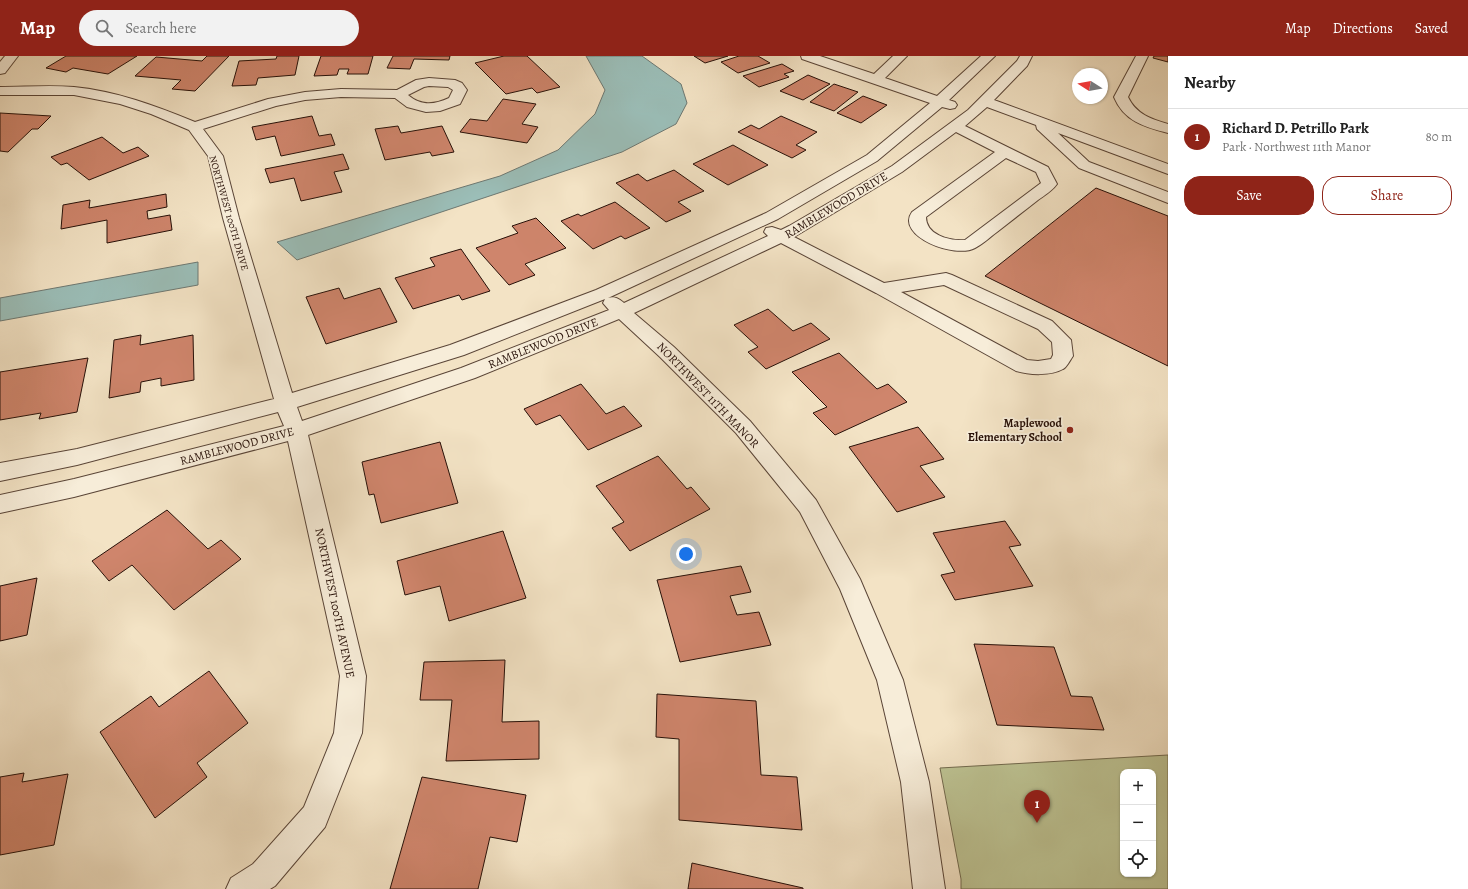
<!DOCTYPE html>
<html lang="en">
<head>
<meta charset="utf-8">
<style>
  :root { --surface:#fff; --page:#f2f2f2; --text:#222; --muted:#767676; --line:#e0e0e0; --accent:#8f2418 }
  body { margin:0; font-family:Alegreya,serif; background:var(--page); color:var(--text) }
  .controls { position:absolute; right:12px; bottom:12px; display:grid; overflow:hidden; border-radius:8px; box-shadow:0 1px 3px #0004 }
  .controls button { width:36px; height:36px; display:grid; place-items:center; padding:0; border:0; border-bottom:1px solid var(--line); background:var(--surface); color:var(--text); font:20px sans-serif }
  .compass { position:absolute; left:1072px; top:12px; width:36px; height:36px; border-radius:50%; background:var(--surface); box-shadow:0 1px 3px #0004; rotate:281deg }
  .you { position:absolute; left:686px; top:498px; width:14px; height:14px; margin:-10px; border:3px solid #fff; border-radius:50%; background:#1a73e8; box-shadow:0 0 0 6px #1a73e833 }
  .badge { display:grid; place-items:center; width:26px; height:26px; border-radius:50%; background:var(--accent); color:#fff; font-size:13px; font-weight:700 }
  .pin { position:absolute; translate:-50% -33px; filter:drop-shadow(0 1px 2px #0008) }
  .pin::after { content:''; position:absolute; top:21px; width:14px; height:12px; background:inherit; clip-path:polygon(0 0,100% 0,50% 100%) }
  .list { margin:0; padding:0; list-style:none }
  h2 { display:flex; justify-content:space-between; align-items:center; height:52px; margin:0; padding:0 16px; font-size:17px }
  h2 small { font-size:13px; font-weight:400; color:var(--muted) }
  .list li { display:grid; grid-template-columns:26px 1fr auto; gap:12px; align-items:center; box-sizing:border-box; height:56px; padding:0 16px; border-top:1px solid var(--line) }
  .list b { display:block; font-size:15px; white-space:nowrap }
  .list p { margin:0; font-size:13px; white-space:nowrap; color:var(--muted) }
  .list em { font-size:13px; font-style:normal; color:var(--muted) }
  .actions { display:flex; gap:8px; padding:12px 16px }
  .actions a { flex:1; padding:9px 0; border:1px solid var(--accent); border-radius:16px; text-align:center; font-size:14px; color:var(--accent) }
  .actions .main { background:var(--accent); color:#fff }
  .icon { flex:none; width:22px; height:22px; fill:none; stroke:currentColor; stroke-width:2; stroke-linecap:round; stroke-linejoin:round }
  .map { position:relative; flex:none; width:1168px; height:833px; overflow:hidden }
  header { display:flex; align-items:center; gap:24px; box-sizing:border-box; height:56px; padding:0 20px; background:var(--accent); color:#fff }
  header strong { font-size:19px }
  nav { display:flex; gap:22px; margin-inline-start:auto; font-size:14px }
  .search { width:280px; height:36px; background:var(--page); display:flex; align-items:center; gap:10px; box-sizing:border-box; padding:0 14px; border-radius:22px; color:var(--muted); font-size:15px }
  main { display:flex }
  aside { flex:1; background:var(--surface) }
  .map>svg:first-child { display:block }
  .green { fill:#bdc393; stroke:#726a4e; fill-rule:evenodd }
  .water { fill:#9bbeb8; stroke:#6d7872 }
  .building { fill:#cf856c; stroke:#271008 }
  .lines { fill:none; stroke-linecap:round; stroke-linejoin:round }
  .minor-casing { stroke:#5a4537; stroke-width:2 }
  .minor { fill:#f7edd9; fill-rule:evenodd }
  .poi-dot { fill:#8f2418; stroke:#f7edd9; stroke-width:1.5 }
  .labels { text-anchor:middle; dominant-baseline:central; stroke-width:3.5; stroke-linejoin:round; paint-order:stroke }
  .far-street-label { font-size:10px; fill:#271008; stroke:#f7edd9 }
  .street-label { font-size:12px; fill:#271008; stroke:#f7edd9 }
  .poi-label { font-size:12px; font-weight:bold; fill:#271008; stroke:#f7edd9; text-anchor:end }
</style>
</head>
<body>
<header>
<strong>Map</strong>
<div class="search"><svg class="icon" aria-label="search" viewBox="0 0 24 24"><circle cx="10" cy="10" r="6"/><path d="M15 15l6 6"/></svg>Search here</div>
<nav><a>Map</a><a>Directions</a><a>Saved</a></nav>
</header>
<main>
<div class="map">
<svg width="1168" height="833" viewBox="0 0 1168 833">
  <rect width="100%" height="100%" fill="#f3e3c5"/>
  <filter id="stains"><feTurbulence type="fractalNoise" baseFrequency=".005" numOctaves="4"/><feColorMatrix values="0 0 0 0 .2 0 0 0 0 .09 0 0 0 0 .02 0 0 0 .5 -.17"/></filter>
  <radialGradient id="worn" r=".72"><stop offset=".6" stop-color="#630" stop-opacity="0"/><stop offset="1" stop-color="#630" stop-opacity=".3"/></radialGradient>
  <path class="green" d="M1168,699V833H961V823L940,712ZM1123,716H1153V818H1123Z"/>
  <g class="water">
    <path d="M586,0H642L681,28L687,47L676,68L622,96L297,204L277,186L500,120L558,94L595,58L605,34Z"/>
    <path d="M198,206V229L0,265V242Z"/>
  </g>
  <g class="building">
    <path d="M66,0H137L108,18L73,12L66,16L46,12Z"/>
    <path d="M207,0H229L195,35L172,33L181,24L135,20L156,1L202,5Z"/>
    <path d="M277,0H299L295,19L258,22L256,29L232,30L239,5L276,3Z"/>
    <path d="M321,0H373L368,18H347L349,13H339L337,19L314,20Z"/>
    <path d="M393,0H450L449,4L414,3L410,13L387,12Z"/>
    <path d="M504,0H527L560,31L537,37L532,32L506,38L475,7Z"/>
    <path d="M694,0H728L705,7Z"/>
    <path d="M739,0H758L770,7L738,17L721,6Z"/>
    <path d="M1154,0H1168V6L1153,2Z"/>
    <path d="M782,8L794,15L784,18L789,21L759,31L743,20Z"/>
    <path d="M808,19L830,28L803,44L780,35Z"/>
    <path d="M834,28L858,36L834,55L810,46Z"/>
    <path d="M863,40L887,49L861,67L837,57Z"/>
    <path d="M503,43L536,48L522,68L538,71L527,87L460,76L470,63L487,65Z"/>
    <path d="M0,57L51,60L38,73H32L8,96L0,95Z"/>
    <path d="M312,60L319,80L331,78L335,89L281,100L275,80L256,84L252,71Z"/>
    <path d="M781,60L817,76L796,89L806,94L792,102L738,76L751,69L759,73Z"/>
    <path d="M398,70L401,77L442,70L454,96L432,100L430,96L385,104L375,73Z"/>
    <path d="M102,81L123,97L138,91L149,100L89,124L67,107L61,109L51,101Z"/>
    <path d="M733,89L768,109L728,129L693,108Z"/>
    <path d="M343,98L349,113L334,116L342,136L301,145L294,122L270,127L265,113Z"/>
    <path d="M674,114L704,135L678,146L691,155L666,166L616,127L638,118L647,125Z"/>
    <path d="M1096,132L1168,160V310L985,220Z"/>
    <path d="M166,138L167,151L147,155L148,163L170,159L172,174L107,187V164L61,173L63,149L90,144L89,152Z"/>
    <path d="M615,146L650,172L625,183L621,180L593,193L561,165L578,158L581,160Z"/>
    <path d="M536,162L566,192L525,208L535,219L509,229L476,192L518,177L512,170Z"/>
    <path d="M461,193L490,235L462,244L459,239L413,253L395,222L435,210L430,202Z"/>
    <path d="M339,232L344,243L380,232L397,266L326,288L306,241Z"/>
    <path d="M768,253L793,275L811,267L830,283L766,313L748,296L758,291L734,269Z"/>
    <path d="M141,279L140,289L193,279L194,324L161,330V322L141,326L140,336L109,342L114,284Z"/>
    <path d="M839,297L877,333L888,328L907,346L835,379L813,357L827,351L792,316Z"/>
    <path d="M88,302L77,356L39,363L41,357L0,364V316Z"/>
    <path d="M581,328L606,358L624,350L642,370L588,394L560,359L536,369L524,353Z"/>
    <path d="M918,371L944,403L920,410L945,441L897,456L849,391Z"/>
    <path d="M440,386L458,447L381,467L374,438L369,439L362,406Z"/>
    <path d="M658,400L687,433L691,431L710,453L630,495L612,472L624,466L596,430Z"/>
    <path d="M167,454L208,493L221,484L241,503L174,554L132,509L109,525L92,505Z"/>
    <path d="M1005,465L1021,489L1009,491L1033,530L955,544L941,519L955,516L933,477Z"/>
    <path d="M503,475L526,542L449,565L440,530L405,539L397,505Z"/>
    <path d="M741,510L751,536L730,540L737,559L759,556L771,589L680,606L657,524Z"/>
    <path d="M37,522L27,579L0,585V530Z"/>
    <path d="M974,588L1054,591L1071,640L1092,641L1104,674L997,669Z"/>
    <path d="M505,604L502,666L539,665V703L446,705L452,644H420L424,606Z"/>
    <path d="M209,615L248,667L197,707L207,721L155,762L100,676L151,640L159,651Z"/>
    <path d="M657,638L756,645L761,719L797,721L802,774L679,764V683L656,681Z"/>
    <path d="M24,717L22,726L68,718L54,789L0,799V721Z"/>
    <path d="M422,721L526,739L517,786L490,781L478,833H390Z"/>
    <path d="M692,807L803,832V833H688Z"/>
  </g>
  <g class="lines">
    <defs>
      <g id="minor">
        <path d="M5,0H18L5,17L0,18V6Z"/>
        <path d="M801,0H820L874,18L893,0H907L885,22L937,40L981,0H995L949,44L955,46L957,49L955,52L950,53L942,51L877,105L778,163L608,242C615,240 619,243 624,247L768,180L764,176L766,172L772,171L781,174L789,170L892,110L968,54L1017,5L1020,0H1032L1027,10L994,44L1168,108V118L1058,77L1089,106L1168,136V147L1079,112L1037,73L1036,69L987,51L965,70L1048,111L1057,128C1052,135 1045,139 1038,144C1025,154 1011,165 997,176C990,181 983,188 975,192C955,203 895,180 912,156L995,96L956,76L902,116L794,181L884,227L946,217L952,219L1052,265L1071,284L1073,300C1070,304 1067,311 1063,313C1051,320 1029,319 1016,315L876,237L781,187L634,257L674,291L750,365L816,444L860,523L903,624L929,726L945,833H913L901,726L877,624L840,533L800,456L736,377L660,301L619,263L475,322L308,379L366,620L362,677L325,771L275,830L270,833H226L231,822L253,808L304,751L334,677L340,620L288,385L74,441L0,457V439L74,423L284,370L278,356L77,409L0,425V407L77,393L274,343L223,162L208,100L189,74L151,58L120,48L74,39H0V31C24,31 50,29 74,31C116,35 156,50 195,66L268,43L305,36L341,33L397,34L416,24L429,22L455,24L462,27L467,34L460,48L440,55L426,56L407,51L395,42L341,41L305,44L276,50L203,73L223,100L239,162L292,337L450,289L596,234L766,157L867,99L930,47L802,3ZM429,30L448,31L453,34L449,42C434,49 421,50 408,39L424,31ZM1006,102L1036,116L1041,127L965,184C949,185 926,179 926,161ZM944,229L1038,273L1052,286L1053,299L1051,303L1038,305L1027,304L901,236ZM605,243L603,247L609,254L461,312L302,365L297,351L464,299Z"/>
        <path d="M1136,0H1148L1128,41C1136,58 1151,63 1168,68V77C1144,71 1124,65 1114,41Z"/>
      </g>
    </defs>
    <use href="#minor" class="minor-casing"/>
    <use href="#minor" class="minor"/>
  </g>
  <circle class="poi-dot" cx="1070" cy="374" r="4"/>
  <g class="labels">
    <g class="far-street-label">
      <text transform="translate(229 157) rotate(74)">NORTHWEST 100TH DRIVE</text>
    </g>
    <g class="street-label">
      <text transform="translate(836 149) rotate(-31)">RAMBLEWOOD DRIVE</text>
      <text transform="translate(543 287) rotate(-22)">RAMBLEWOOD DRIVE</text>
      <text transform="translate(708 339) rotate(46)">NORTHWEST 11TH MANOR</text>
      <text transform="translate(237 390) rotate(-15)">RAMBLEWOOD DRIVE</text>
      <text transform="translate(335 547) rotate(78)">NORTHWEST 100TH AVENUE</text>
    </g>
    <g class="poi-label">
      <text x="1062" y="367">Maplewood<tspan x="1062" dy="14">Elementary School</tspan></text>
    </g>
  </g>
  <rect width="100%" height="100%" filter="url(#stains)"/>
  <rect width="100%" height="100%" fill="url(#worn)"/>
</svg>
<div class="controls">
<button>+</button>
<button>−</button>
<button><svg class="icon" aria-label="locate" viewBox="0 0 24 24"><circle cx="12" cy="12" r="6"/><path d="M12 2v4M12 18v4M2 12h4M18 12h4"/></svg></button>
</div>
<svg class="compass" viewBox="-18 -18 36 36"><path d="M0-13l5 13h-10z" fill="#e53935"/><path d="M0 13l5-13h-10z" fill="#767676"/></svg>
<div class="you"></div>
<div class="pin badge" style="left:1037px;top:767px">1</div>
</div>
<aside>
<h2>Nearby<small></small></h2>
<ul class="list">
<li><span class="badge">1</span><div><b>Richard D. Petrillo Park</b><p>Park · Northwest 11th Manor</p></div><em>80 m</em></li>
</ul>
<div class="actions"><a class="main">Save</a><a>Share</a></div>
</aside>
</main>
</body>
</html>
